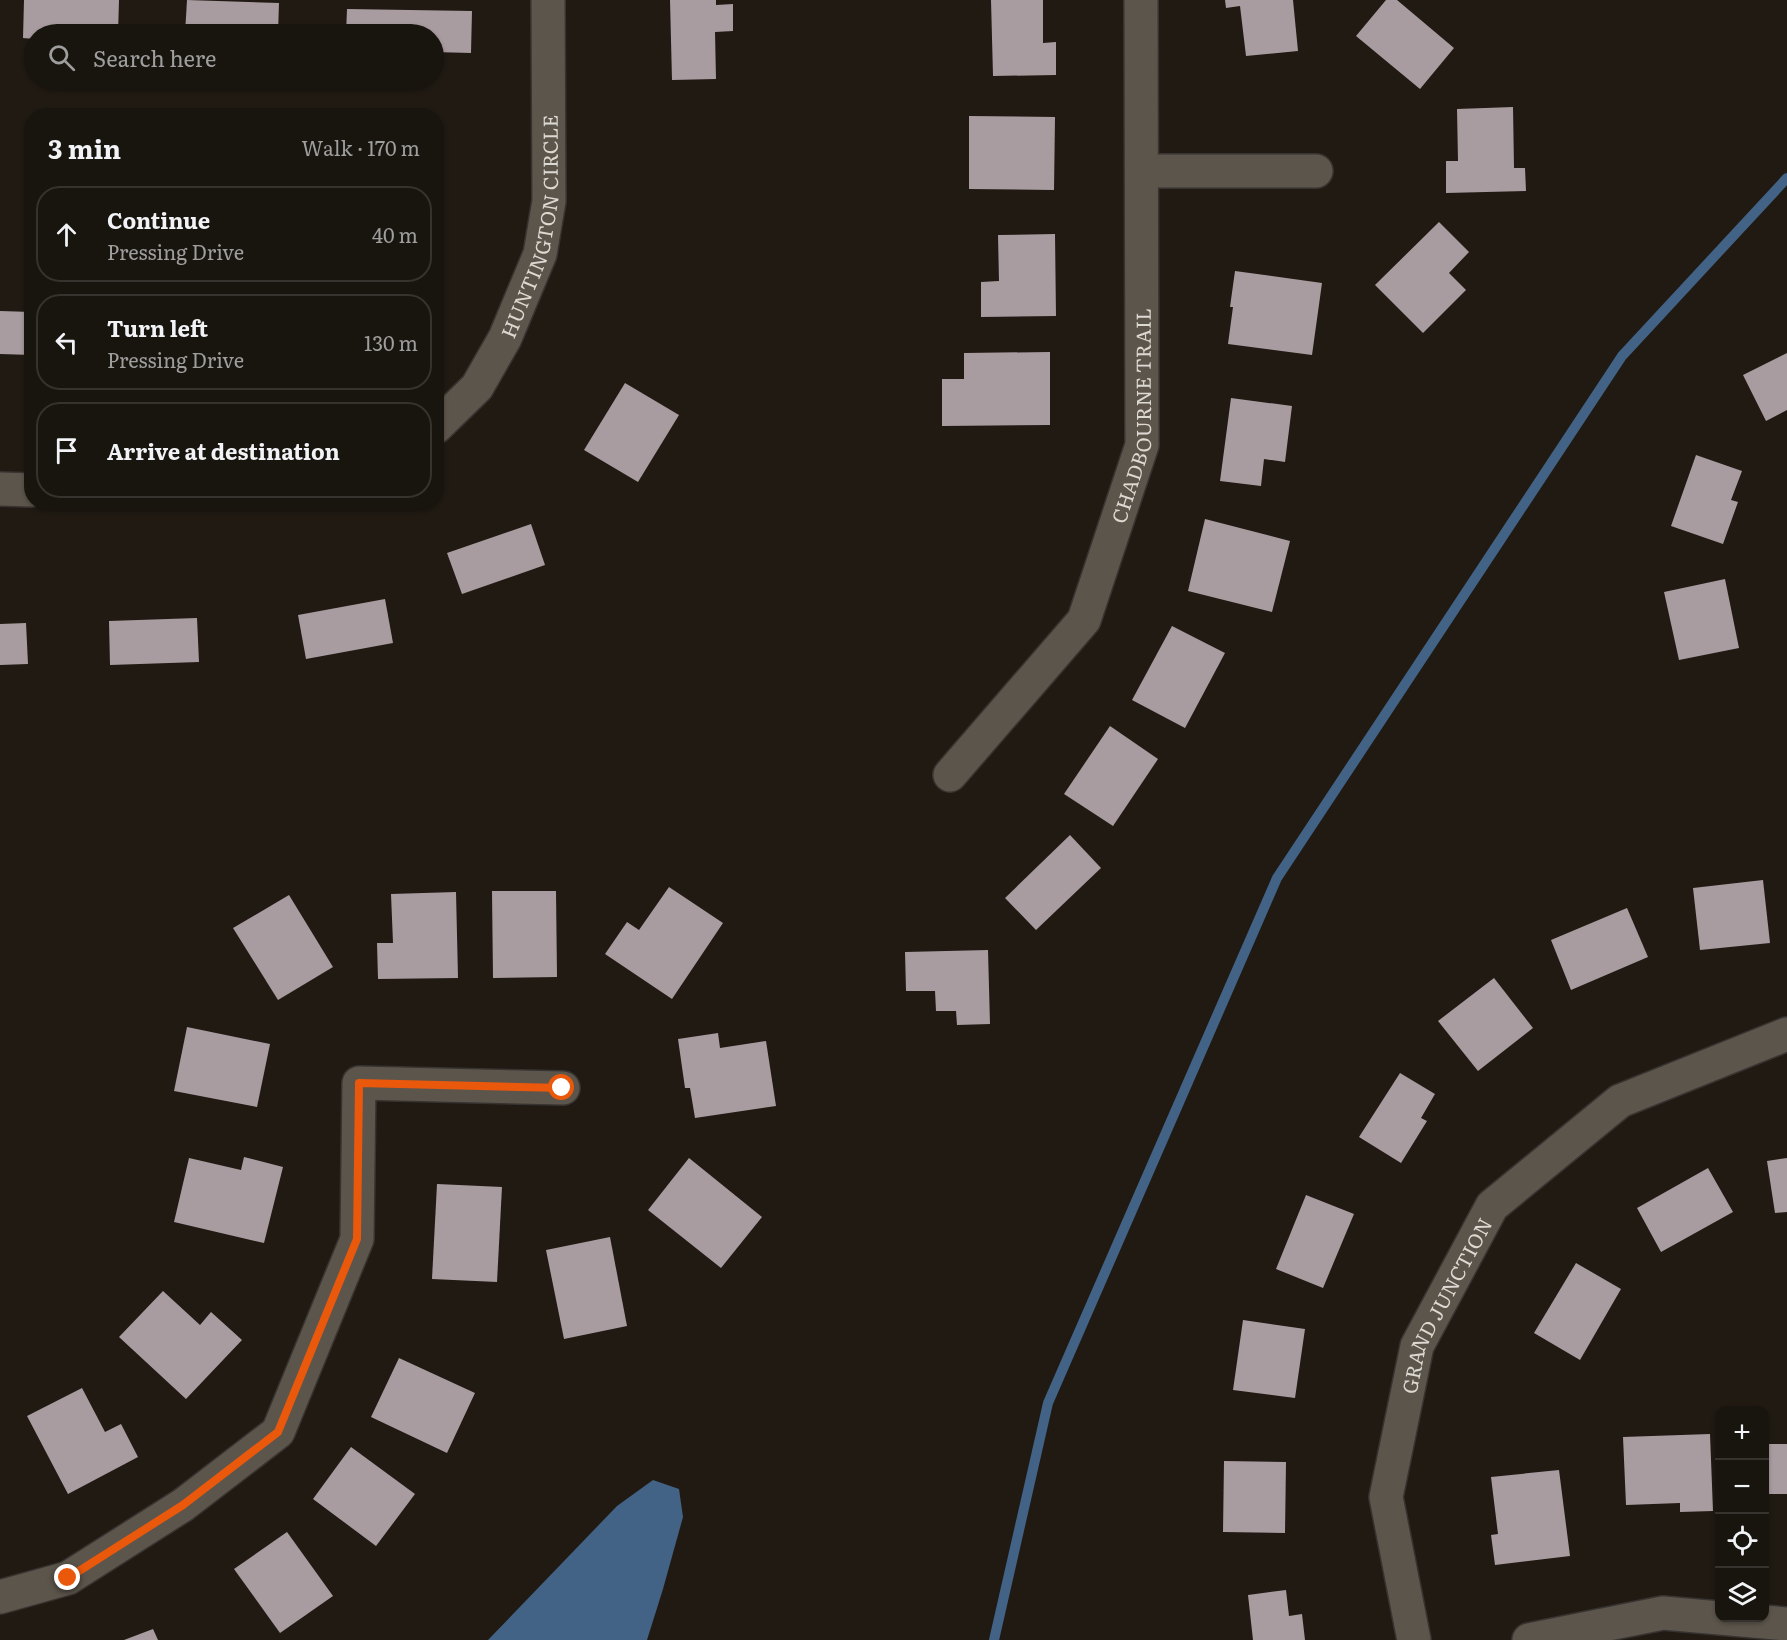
<!DOCTYPE html>
<html lang="en">
<head>
<meta charset="utf-8">
<style>
  :root { --surface:#18140e; --page:#25211c; --text:#f1f3f6; --muted:#9f9e9e; --line:#36332e }
  body { margin:0; font-family:Literata,serif; background:var(--page); color:var(--text) }
  .controls { position:absolute; right:18px; bottom:18px; display:grid; overflow:hidden; border-radius:12px; box-shadow:0 2px 4px #0004 }
  .controls button { width:54px; height:54px; display:grid; place-items:center; padding:0; border:0; border-bottom:2px solid var(--line); background:var(--surface); color:var(--text); font:30px sans-serif }
  .stop { position:absolute; width:18px; height:18px; margin:-14px; border:4px solid #ea580c; border-radius:50%; background:#fff }
  .stop.end { background:#ea580c; border-color:#fff; box-shadow:0 2px 6px #0008 }
  .list { margin:0; padding:0; list-style:none }
  h2 { display:flex; justify-content:space-between; align-items:center; height:78px; margin:0; padding:0 24px; font-size:26px }
  h2 small { font-size:20px; font-weight:400; color:var(--muted) }
  .list li { display:grid; grid-template-columns:39px 1fr auto; gap:18px; align-items:center; box-sizing:border-box; height:96px; margin:0 12px 12px; padding:0 12px; border:2px solid var(--line); border-radius:24px }
  .list b { display:block; font-size:22px; white-space:nowrap }
  .list p { margin:0; font-size:20px; white-space:nowrap; color:var(--muted) }
  .list em { font-size:20px; font-style:normal; color:var(--muted) }
  .icon { flex:none; width:33px; height:33px; fill:none; stroke:currentColor; stroke-width:2; stroke-linecap:round; stroke-linejoin:round }
  .map { position:relative; flex:none; width:1787px; height:1640px; overflow:hidden }
  .search { position:absolute; background:var(--surface); box-shadow:0 2px 4px #0004; left:24px; top:24px; width:420px; height:66px; display:flex; align-items:center; gap:15px; box-sizing:border-box; padding:0 21px; border-radius:33px; color:var(--muted); font-size:22px }
  .panel { position:absolute; background:var(--surface); box-shadow:0 2px 4px #0004; left:24px; top:108px; width:420px; height:402px; border-radius:24px }
  .map>svg:first-child { display:block }
  .water { fill:#426386 }
  .lines { fill:none; stroke-linecap:round; stroke-linejoin:round }
  .stream { stroke:#426386; stroke-width:10 }
  .building { fill:#a99ca1 }
  .minor-casing { stroke:#373330; stroke-width:36 }
  .minor { stroke:#5c554c; stroke-width:33 }
  .route { stroke:#ea580c; stroke-width:8 }
  .labels { text-anchor:middle; dominant-baseline:central; stroke-width:6; stroke-linejoin:round; paint-order:stroke }
  .street-label { font-size:20px; fill:#dcd8d2; stroke:#080604 }
</style>
</head>
<body>
<div class="map">
<svg width="1787" height="1640" viewBox="0 0 1787 1640">
  <rect width="100%" height="100%" fill="#201a13"/>
  <path class="water" d="M653,1480L679,1489L683,1517L663,1589L647,1640H488L617,1506Z"/>
  <g class="lines">
    <path class="stream" d="M994,1640L1048,1403L1277,878L1622,356L1787,178"/>
  </g>
  <g class="building">
    <path d="M24,0H119L118,34H34V39L23,38Z"/>
    <path d="M187,0L279,3L278,34H185Z"/>
    <path d="M670,0H716V5L733,4V31L715,32L716,79L672,80Z"/>
    <path d="M991,0H1043V43L1056,42V75L993,76Z"/>
    <path d="M1225,0H1293L1298,51L1246,56L1240,6L1226,8Z"/>
    <path d="M1386,0H1397L1454,48L1420,89L1356,36Z"/>
    <path d="M347,9L472,11L471,53L434,52V34H346Z"/>
    <path d="M1513,107L1514,168H1525L1526,191L1446,193V161H1458L1457,109Z"/>
    <path d="M969,116L1055,117L1054,190L969,189Z"/>
    <path d="M1439,222L1469,252L1449,273L1466,290L1423,333L1375,285Z"/>
    <path d="M1055,234L1056,316L981,317V282L999,281L998,235Z"/>
    <path d="M1235,271L1322,283L1312,355L1228,344L1233,307H1230Z"/>
    <path d="M0,311L32,312V355L0,354Z"/>
    <path d="M1050,352V425L942,426V379H964V353Z"/>
    <path d="M1787,353V410L1766,421L1743,375Z"/>
    <path d="M625,383L679,415L638,482L584,450Z"/>
    <path d="M1231,398L1292,406L1285,462L1264,459L1261,486L1220,481Z"/>
    <path d="M1696,455L1742,471L1731,500L1738,502L1723,544L1671,526Z"/>
    <path d="M1205,519L1290,541L1272,612L1188,591Z"/>
    <path d="M531,524L545,565L462,594L447,553Z"/>
    <path d="M1725,579L1739,648L1679,660L1664,592Z"/>
    <path d="M385,599L393,643L306,659L298,615Z"/>
    <path d="M197,618L199,662L110,665L109,621Z"/>
    <path d="M26,623L28,664L0,665V624Z"/>
    <path d="M1172,626L1225,653L1185,728L1132,700Z"/>
    <path d="M1110,726L1158,759L1113,826L1064,794Z"/>
    <path d="M1070,835L1101,868L1036,930L1005,898Z"/>
    <path d="M1763,880L1770,943L1700,950L1693,888Z"/>
    <path d="M669,887L723,923L672,999L605,954L627,922L639,930Z"/>
    <path d="M492,891H556L557,977L493,978Z"/>
    <path d="M456,892L458,978L378,979L377,943H393L391,894Z"/>
    <path d="M289,895L333,967L278,1000L233,928Z"/>
    <path d="M1627,908L1648,957L1571,990L1551,940Z"/>
    <path d="M988,950L990,1024L957,1025L956,1011H936L935,991H906L905,952Z"/>
    <path d="M1494,978L1533,1028L1478,1071L1438,1021Z"/>
    <path d="M187,1027L270,1044L257,1107L174,1091Z"/>
    <path d="M718,1033L720,1048L766,1041L776,1106L695,1118L690,1088H685L678,1039Z"/>
    <path d="M1400,1073L1435,1094L1421,1118L1427,1121L1401,1163L1359,1137Z"/>
    <path d="M244,1157L283,1167L264,1243L174,1222L189,1158L241,1170Z"/>
    <path d="M689,1158L762,1217L721,1268L648,1210Z"/>
    <path d="M1787,1158V1212L1775,1213L1767,1161Z"/>
    <path d="M1708,1168L1733,1212L1661,1252L1637,1208Z"/>
    <path d="M437,1184L502,1187L497,1282L432,1279Z"/>
    <path d="M1306,1195L1354,1214L1323,1288L1276,1269Z"/>
    <path d="M610,1237L627,1326L564,1339L546,1250Z"/>
    <path d="M1576,1263L1621,1289L1580,1360L1534,1333Z"/>
    <path d="M163,1291L200,1325L211,1312L242,1340L186,1399L119,1337Z"/>
    <path d="M1243,1320L1305,1329L1295,1398L1233,1390Z"/>
    <path d="M399,1358L475,1393L447,1453L371,1417Z"/>
    <path d="M82,1388L105,1432L121,1424L138,1457L68,1494L27,1416Z"/>
    <path d="M1710,1434L1713,1511L1680,1512V1503L1626,1505L1623,1437Z"/>
    <rect x="1764" y="1444" width="23" height="50"/>
    <path d="M351,1447L415,1494L376,1546L313,1499Z"/>
    <path d="M1224,1461L1286,1462L1285,1533L1223,1532Z"/>
    <path d="M1559,1470L1570,1556L1495,1565L1491,1535L1498,1534L1491,1477Z"/>
    <path d="M287,1532L333,1596L280,1633L234,1569Z"/>
    <path d="M1286,1590L1289,1616L1302,1614L1305,1640H1253L1248,1595Z"/>
    <path d="M153,1629L158,1640H124Z"/>
  </g>
  <g class="lines">
    <defs>
      <g id="minor">
        <path d="M1142,171H1316"/>
        <path id="s1" d="M436,427L477,387L505,338L540,254L549,201L548,0"/>
        <path d="M0,489L32,490"/>
        <path id="s2" d="M950,775L1084,620L1142,445L1141,0"/>
        <path d="M0,1597L68,1578L183,1505L278,1432L357,1239L359,1083L563,1088"/>
        <path id="s3" d="M1414,1640L1386,1497L1417,1346L1492,1206L1620,1101L1787,1034"/>
        <path d="M1529,1640L1663,1613L1787,1624"/>
      </g>
    </defs>
    <use href="#minor" class="minor-casing"/>
    <use href="#minor" class="minor"/>
  </g>
  <g class="lines">
    <path class="route" d="M68,1578L183,1505L278,1432L357,1239L359,1083L562,1088"/>
  </g>
  <g class="labels">
    <g class="street-label">
      <text stroke="none"><textPath href="#s1" startOffset="230">HUNTINGTON CIRCLE</textPath></text>
      <text stroke="none"><textPath href="#s2" startOffset="417">CHADBOURNE TRAIL</textPath></text>
      <text stroke="none"><textPath href="#s3" startOffset="348">GRAND JUNCTION</textPath></text>
    </g>
  </g>
</svg>
<div class="controls">
<button>+</button>
<button>−</button>
<button><svg class="icon" aria-label="locate" viewBox="0 0 24 24"><circle cx="12" cy="12" r="6"/><path d="M12 2v4M12 18v4M2 12h4M18 12h4"/></svg></button>
<button><svg class="icon" aria-label="layers" viewBox="0 0 24 24"><path d="M12 4l9 5-9 5-9-5zM3 14l9 5 9-5"/></svg></button>
</div>
<div class="stop" style="left:562px;top:1088px"></div>
<div class="stop end" style="left:68px;top:1578px"></div>
<div class="search"><svg class="icon" aria-label="search" viewBox="0 0 24 24"><circle cx="10" cy="10" r="6"/><path d="M15 15l6 6"/></svg>Search here</div>
<section class="panel">
<h2>3 min<small>Walk · 170 m</small></h2>
<ul class="list">
<li><svg class="icon" aria-label="ahead" viewBox="0 0 24 24"><path d="M12 20V5M6 11l6-6 6 6"/></svg><div><b>Continue</b><p>Pressing Drive</p></div><em>40 m</em></li>
<li><svg class="icon" aria-label="left" viewBox="0 0 24 24"><path d="M17 20v-9H6M10 6l-5 5 5 5"/></svg><div><b>Turn left</b><p>Pressing Drive</p></div><em>130 m</em></li>
<li><svg class="icon" aria-label="arrive" viewBox="0 0 24 24"><path d="M6 21V4h12l-3 4 3 4H6"/></svg><div><b>Arrive at destination</b></div></li>
</ul>
</section>
</div>
</body>
</html>
